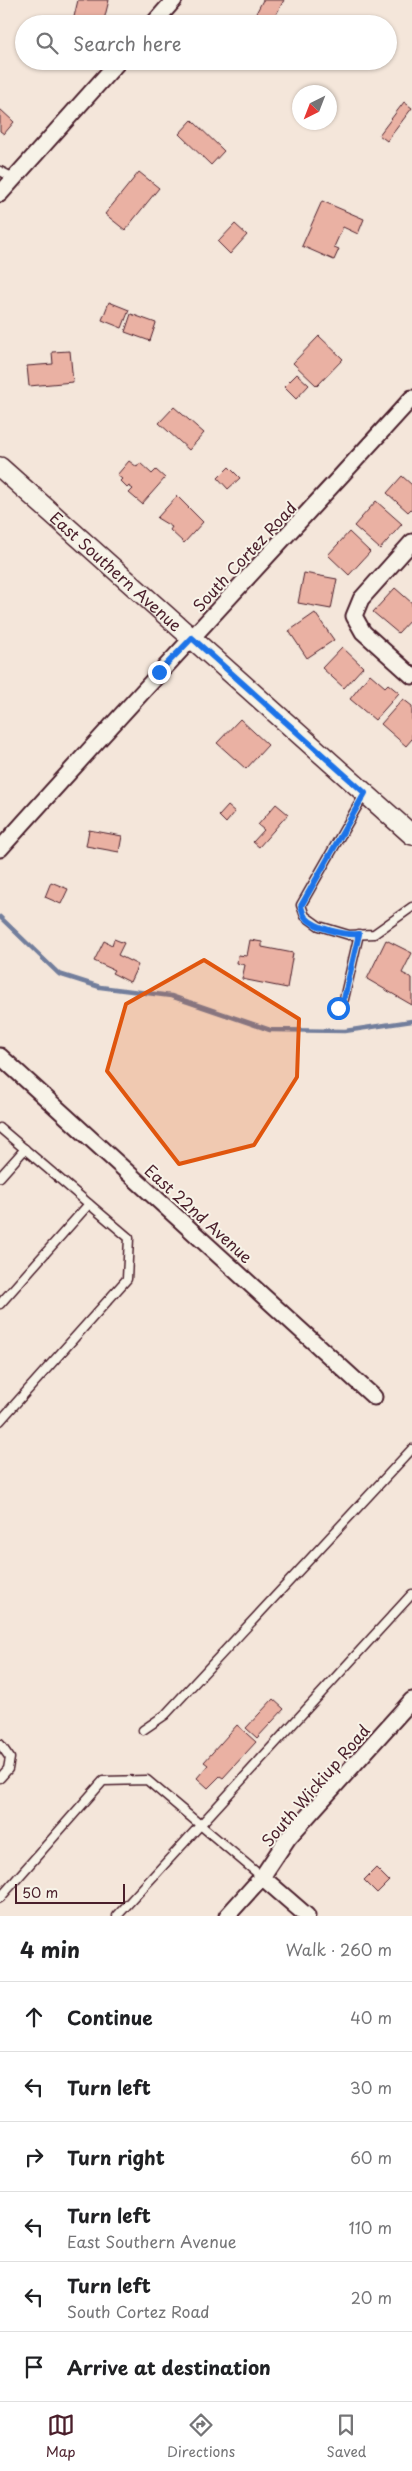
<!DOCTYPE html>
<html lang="en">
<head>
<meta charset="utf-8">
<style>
  :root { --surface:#fff; --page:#f2f2f2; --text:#202124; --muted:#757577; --line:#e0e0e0; --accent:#4a1f2b }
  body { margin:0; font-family:"Playpen Sans",sans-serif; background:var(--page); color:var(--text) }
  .compass { position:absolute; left:292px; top:85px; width:45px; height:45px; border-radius:50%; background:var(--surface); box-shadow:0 1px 4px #0004; rotate:222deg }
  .scale { position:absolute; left:15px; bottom:12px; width:110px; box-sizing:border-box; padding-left:5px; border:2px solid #4a1f2b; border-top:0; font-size:14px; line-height:18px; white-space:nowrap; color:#4a1f2b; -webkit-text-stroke:4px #f7f3e8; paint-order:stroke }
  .stop { position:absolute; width:15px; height:15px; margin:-11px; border:4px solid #1a73e8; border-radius:50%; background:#fff }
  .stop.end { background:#1a73e8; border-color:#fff; box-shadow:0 1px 5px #0008 }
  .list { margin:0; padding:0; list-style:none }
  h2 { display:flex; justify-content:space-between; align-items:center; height:65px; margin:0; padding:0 20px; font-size:21px }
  h2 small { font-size:16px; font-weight:400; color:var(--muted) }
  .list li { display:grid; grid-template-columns:32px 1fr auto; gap:15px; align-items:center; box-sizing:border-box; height:70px; padding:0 20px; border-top:1px solid var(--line) }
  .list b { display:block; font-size:19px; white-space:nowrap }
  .list p { margin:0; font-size:16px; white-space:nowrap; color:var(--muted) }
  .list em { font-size:16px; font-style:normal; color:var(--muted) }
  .icon { flex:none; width:28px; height:28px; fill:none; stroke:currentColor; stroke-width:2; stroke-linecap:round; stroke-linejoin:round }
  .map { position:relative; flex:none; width:412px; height:1916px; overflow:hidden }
  .search { position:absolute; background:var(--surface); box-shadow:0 1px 4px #0004; left:15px; right:15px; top:15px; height:55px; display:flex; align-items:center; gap:12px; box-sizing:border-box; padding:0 18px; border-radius:28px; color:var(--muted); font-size:19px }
  .sheet { height:485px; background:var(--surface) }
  nav { display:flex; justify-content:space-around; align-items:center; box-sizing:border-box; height:70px; border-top:1px solid var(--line); background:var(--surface); font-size:14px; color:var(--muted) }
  nav a { display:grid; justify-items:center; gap:2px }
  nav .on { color:var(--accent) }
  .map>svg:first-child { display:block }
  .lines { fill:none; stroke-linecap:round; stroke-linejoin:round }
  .stream { stroke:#727e9c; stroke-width:4.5 }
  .building { fill:#eab1a3; stroke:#4a1f2b }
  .service-casing { stroke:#4a1f2b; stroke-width:11 }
  .minor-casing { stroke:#4a1f2b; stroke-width:19 }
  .tertiary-casing { stroke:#4a1f2b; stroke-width:22 }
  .service { stroke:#f7f3e8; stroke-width:8 }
  .minor { stroke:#f7f3e8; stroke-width:15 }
  .tertiary { stroke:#f7f3e8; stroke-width:19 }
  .route { stroke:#1a73e8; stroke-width:6 }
  .marked { fill:#e0560e; fill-opacity:0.2; stroke:#e0560e; stroke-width:4; stroke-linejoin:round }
  .labels { text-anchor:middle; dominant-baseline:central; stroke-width:4; stroke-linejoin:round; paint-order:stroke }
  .street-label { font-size:16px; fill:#4a1f2b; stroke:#f7f3e8 }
</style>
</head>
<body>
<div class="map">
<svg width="412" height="1916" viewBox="0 0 412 1916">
  <rect width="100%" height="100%" fill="#f4e6da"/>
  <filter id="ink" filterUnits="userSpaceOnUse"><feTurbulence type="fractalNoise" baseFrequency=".02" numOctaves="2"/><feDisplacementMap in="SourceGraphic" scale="10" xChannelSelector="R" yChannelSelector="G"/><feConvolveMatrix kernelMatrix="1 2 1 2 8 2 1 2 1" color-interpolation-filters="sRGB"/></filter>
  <g filter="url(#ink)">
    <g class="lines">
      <path class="stream" d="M0,917L59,974L100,987L171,996L270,1030L345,1031L412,1021"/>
    </g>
    <g class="building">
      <path d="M78,0H109L103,24H86L73,21Z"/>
      <path d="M263,0H284L271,24H256L252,21Z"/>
      <path d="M404,102L412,108L387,141L379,135Z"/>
      <path d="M0,109L14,122L4,134L0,131Z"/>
      <path d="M192,120L224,151L211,165L179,134Z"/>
      <path d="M139,172L159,188L125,230L105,214Z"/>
      <path d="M322,201L364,219L358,234L343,227L334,247L339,249L334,260L302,246Z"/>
      <path d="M235,224L247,235L230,254L218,242Z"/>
      <path d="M109,302L129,310L122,328L102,320Z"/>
      <path d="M131,314L156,323L150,341L125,332Z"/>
      <path d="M319,336L343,359L317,386L293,363Z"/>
      <path d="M70,351L73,382L29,386L27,366L53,364L52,352Z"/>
      <path d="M297,374L309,385L296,399L284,387Z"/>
      <path d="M174,407L204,433L189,450L159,423Z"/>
      <path d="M129,461L137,467L140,463L152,474L156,470L165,478L142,504L129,493L133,489L129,486L127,488L120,481L122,479L117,475Z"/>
      <path d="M229,467L240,478L228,489L218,478Z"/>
      <path d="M402,476L412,485V508L408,512L387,493Z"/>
      <path d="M177,496L203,522L184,543L170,530L172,527L157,518Z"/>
      <path d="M376,501L402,524L380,549L354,526Z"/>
      <path d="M349,532L370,552L349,575L328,555Z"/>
      <path d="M304,573L337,579L331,609L298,603Z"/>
      <path d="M395,588L412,603V618L398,633L373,612Z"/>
      <path d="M315,613L334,640L307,658L289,631Z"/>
      <path d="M342,647L363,667L344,688L322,668Z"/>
      <path d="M370,674L385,687L388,684L399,693L375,720L350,699Z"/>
      <path d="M403,699L412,706V739L406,746L381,724Z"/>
      <path d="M240,719L268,745L246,769L217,743Z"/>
      <path d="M276,804L288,814L259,847L253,842L264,830L258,825Z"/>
      <path d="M228,806L235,812L226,823L219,816Z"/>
      <path d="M89,830L122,836L119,852L86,846Z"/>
      <path d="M51,882L68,889L61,904L45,897Z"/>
      <path d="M114,939L124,943L118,955L138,965L130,982L112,973L114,970L94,961L104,941L112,945Z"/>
      <path d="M250,940L262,942V947L293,953L287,988L242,979L245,965L237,963L238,955L247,956Z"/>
      <path d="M386,940L412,953L402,973L412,978V1005L367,979Z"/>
      <path d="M273,1699L284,1709L257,1738L246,1728Z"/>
      <path d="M237,1725L256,1742L223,1778L220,1776L208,1788L197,1778L208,1765L204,1762Z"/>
      <path d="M376,1868L389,1881L377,1893L364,1880Z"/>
    </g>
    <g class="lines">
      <defs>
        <g id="service">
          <path d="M0,171L14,178"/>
          <path d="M365,793L301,905L305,916L319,926L349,935L374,934L412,907"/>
          <path d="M337,1008L344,999L359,934"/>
          <path d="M0,1128L129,1238L127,1279L0,1421"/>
          <path d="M0,1177L25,1149"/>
          <path d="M0,1304L89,1204"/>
          <path d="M143,1730L165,1715L412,1449"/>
          <path d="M0,1744L10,1758L8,1769L0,1778"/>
          <path d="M0,1898L103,1781L147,1780L262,1877"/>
          <path d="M117,1916L412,1594"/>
        </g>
        <g id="minor">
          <path d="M153,24L174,0"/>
          <path d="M0,194L119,61"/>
          <path d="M412,542L361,599L354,616L363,632L412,676"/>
          <path d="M0,849C136,697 275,549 412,398"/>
          <path d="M0,1056L374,1397"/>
          <path d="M262,1877L307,1916"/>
          <path d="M227,1916L262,1877L288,1838L412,1700"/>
        </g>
        <g id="tertiary">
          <path id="s1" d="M0,467L412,835"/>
        </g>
      </defs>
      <use href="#service" class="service-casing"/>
      <use href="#minor" class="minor-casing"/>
      <use href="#tertiary" class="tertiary-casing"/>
      <use href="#service" class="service"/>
      <use href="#minor" class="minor"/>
      <use href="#tertiary" class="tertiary"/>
    </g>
  </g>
  <g class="lines" filter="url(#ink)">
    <path class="route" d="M159,672L192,638L365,793L301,906C302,909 303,914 305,917C316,929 343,935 359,934L344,999L338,1008"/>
  </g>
  <path class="marked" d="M204,960L299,1019L297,1077L254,1145L179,1164L107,1071L126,1004Z"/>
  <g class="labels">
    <g class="street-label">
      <text transform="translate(244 556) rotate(-47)">South Cortez Road</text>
      <text stroke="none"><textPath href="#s1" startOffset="156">East Southern Avenue</textPath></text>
      <text transform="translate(199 1213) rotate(42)">East 22nd Avenue</text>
      <text transform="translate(315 1785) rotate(-49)">South Wickiup Road</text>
    </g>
  </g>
</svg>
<svg class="compass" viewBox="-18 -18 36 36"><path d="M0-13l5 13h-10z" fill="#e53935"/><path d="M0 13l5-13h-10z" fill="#757577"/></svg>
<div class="scale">50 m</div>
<div class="stop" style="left:338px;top:1008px"></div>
<div class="stop end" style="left:159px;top:672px"></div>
<div class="search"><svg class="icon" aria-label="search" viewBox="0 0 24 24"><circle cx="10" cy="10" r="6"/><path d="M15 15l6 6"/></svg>Search here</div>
</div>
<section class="sheet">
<h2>4 min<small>Walk · 260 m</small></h2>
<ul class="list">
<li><svg class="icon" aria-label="ahead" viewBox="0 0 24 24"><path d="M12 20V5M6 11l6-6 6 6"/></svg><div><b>Continue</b></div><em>40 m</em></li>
<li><svg class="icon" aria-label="left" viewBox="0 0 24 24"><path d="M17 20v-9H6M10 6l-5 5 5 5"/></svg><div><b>Turn left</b></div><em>30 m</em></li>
<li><svg class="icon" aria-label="right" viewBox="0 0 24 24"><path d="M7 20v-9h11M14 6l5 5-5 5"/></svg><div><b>Turn right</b></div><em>60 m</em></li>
<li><svg class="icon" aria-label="left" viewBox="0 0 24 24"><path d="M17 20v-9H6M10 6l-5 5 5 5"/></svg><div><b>Turn left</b><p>East Southern Avenue</p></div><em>110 m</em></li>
<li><svg class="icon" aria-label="left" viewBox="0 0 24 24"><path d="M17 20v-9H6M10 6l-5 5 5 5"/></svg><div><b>Turn left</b><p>South Cortez Road</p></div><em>20 m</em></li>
<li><svg class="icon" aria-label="arrive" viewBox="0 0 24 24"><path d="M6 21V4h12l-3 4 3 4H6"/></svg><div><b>Arrive at destination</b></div></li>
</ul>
</section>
<nav>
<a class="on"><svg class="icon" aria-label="map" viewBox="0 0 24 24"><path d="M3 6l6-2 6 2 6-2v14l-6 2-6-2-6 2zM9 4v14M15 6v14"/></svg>Map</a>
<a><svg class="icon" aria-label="directions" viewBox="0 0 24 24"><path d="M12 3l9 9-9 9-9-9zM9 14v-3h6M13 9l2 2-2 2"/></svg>Directions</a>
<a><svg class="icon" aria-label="saved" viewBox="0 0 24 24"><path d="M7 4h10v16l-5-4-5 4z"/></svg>Saved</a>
</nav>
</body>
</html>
